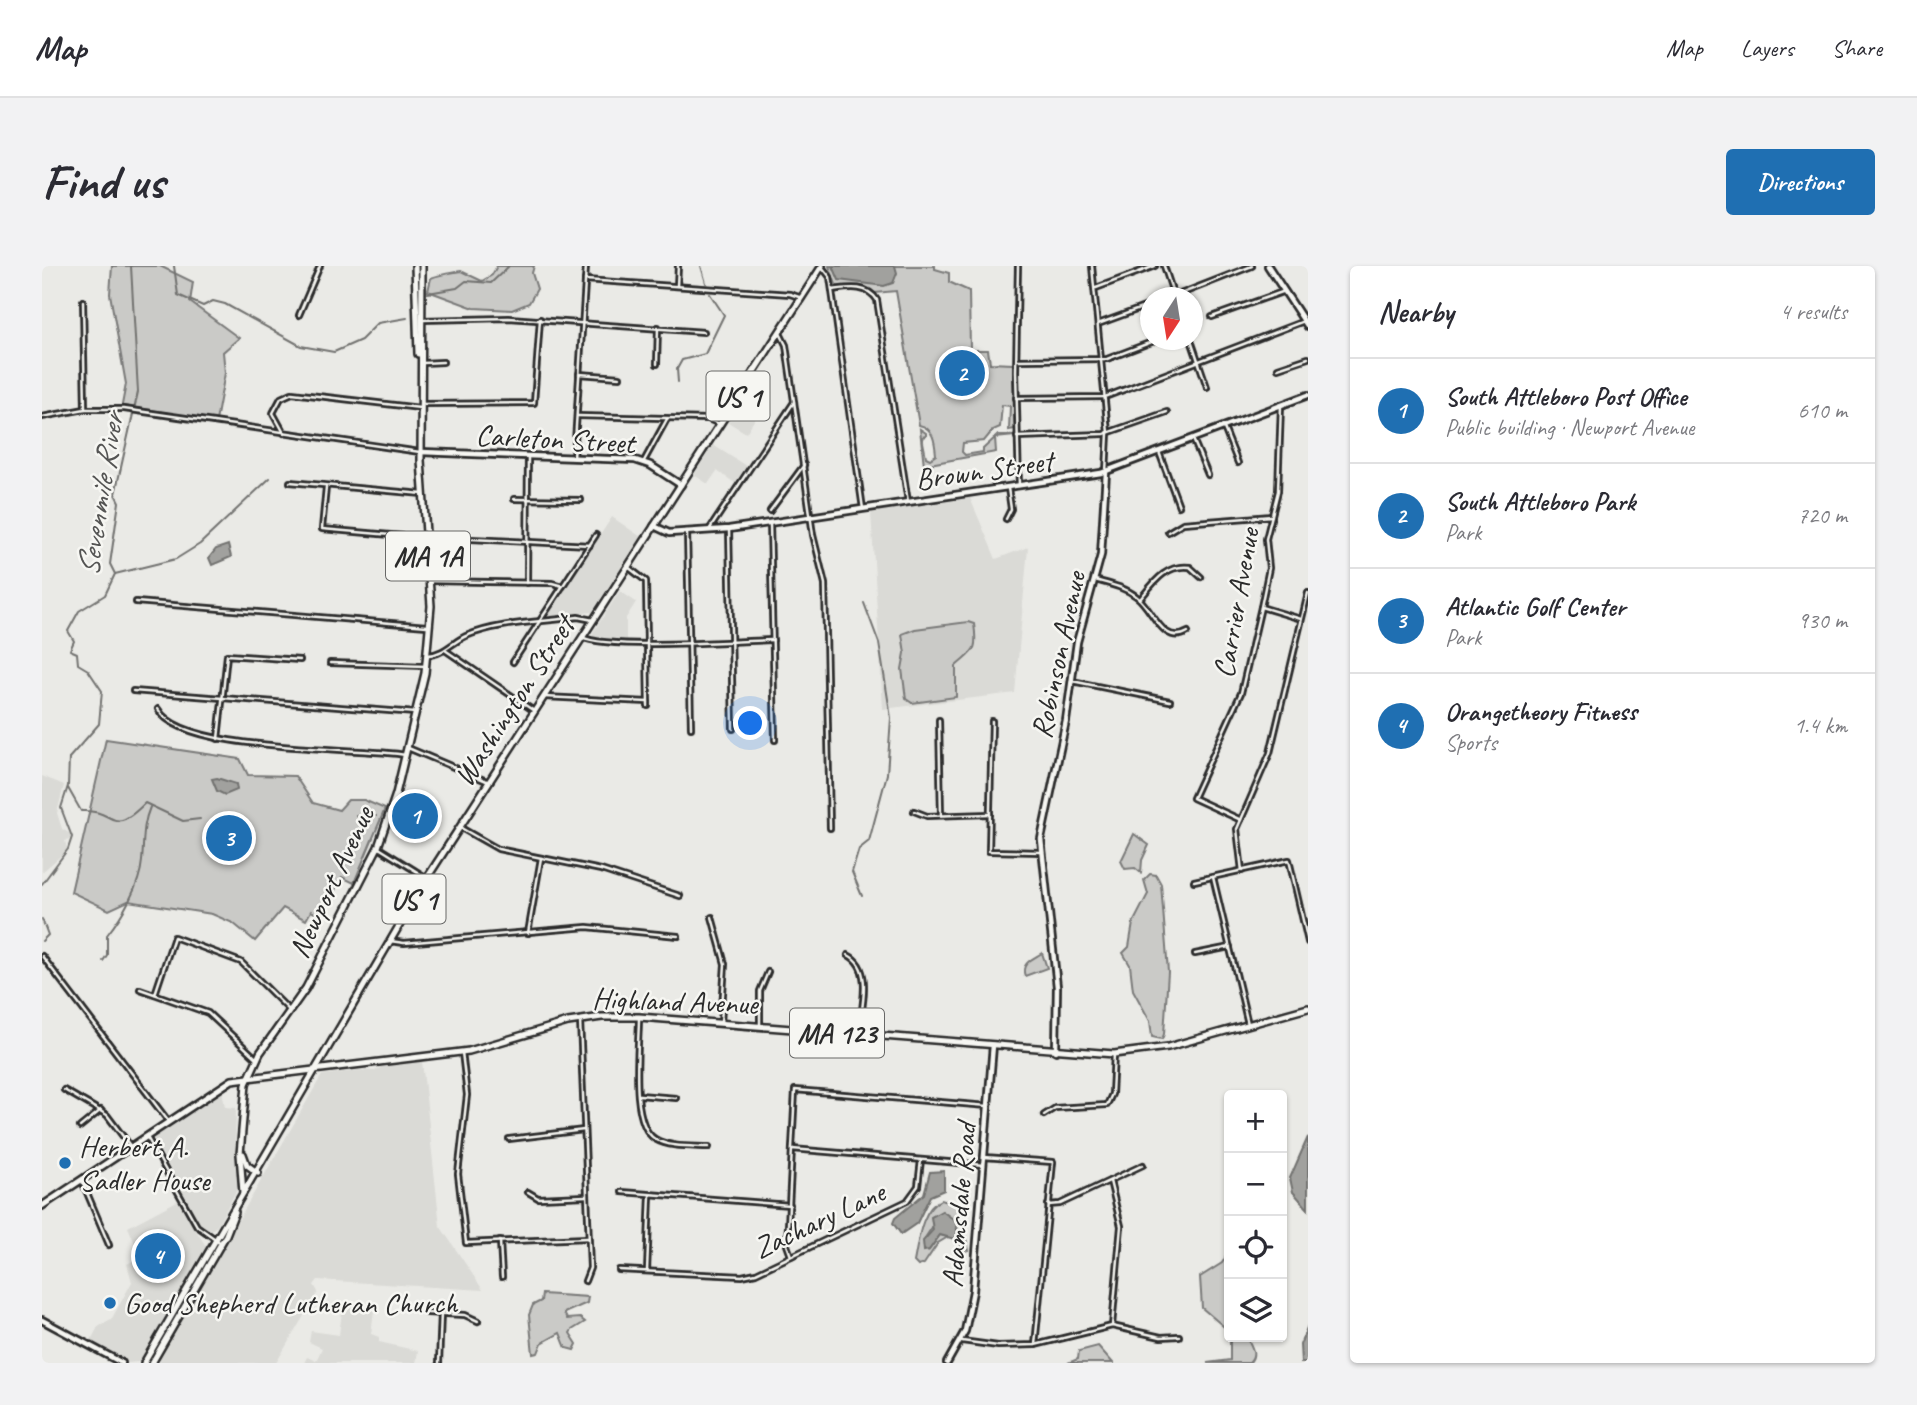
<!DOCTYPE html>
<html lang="en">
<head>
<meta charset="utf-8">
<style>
  :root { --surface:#fff; --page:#f2f2f3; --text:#2b2b33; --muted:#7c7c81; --line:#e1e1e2; --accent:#1f6fb2 }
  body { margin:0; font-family:Caveat,sans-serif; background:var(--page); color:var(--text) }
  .controls { position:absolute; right:21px; bottom:21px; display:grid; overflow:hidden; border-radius:7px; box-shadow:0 2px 5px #0004 }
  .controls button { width:63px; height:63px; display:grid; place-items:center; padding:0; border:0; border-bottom:2px solid var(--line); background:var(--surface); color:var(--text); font:35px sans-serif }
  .compass { position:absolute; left:1098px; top:21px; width:63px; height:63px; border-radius:50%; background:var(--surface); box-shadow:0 2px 5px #0004; rotate:192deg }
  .you { position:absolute; left:709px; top:458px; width:24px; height:24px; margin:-18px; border:5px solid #fff; border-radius:50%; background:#1a73e8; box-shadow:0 0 0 10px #1a73e833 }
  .badge { display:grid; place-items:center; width:46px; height:46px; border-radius:50%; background:var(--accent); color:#fff; font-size:23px; font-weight:700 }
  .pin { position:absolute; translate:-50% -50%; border:4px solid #fff; box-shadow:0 2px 7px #0006 }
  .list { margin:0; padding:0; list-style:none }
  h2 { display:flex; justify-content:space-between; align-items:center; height:91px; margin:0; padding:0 28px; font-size:30px }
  h2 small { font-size:23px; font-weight:400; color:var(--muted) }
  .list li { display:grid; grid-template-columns:46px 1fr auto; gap:21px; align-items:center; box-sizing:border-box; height:105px; padding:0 28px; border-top:2px solid var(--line) }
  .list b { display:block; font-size:26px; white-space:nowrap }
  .list p { margin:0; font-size:23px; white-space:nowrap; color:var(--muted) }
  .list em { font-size:23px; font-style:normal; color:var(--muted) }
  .icon { flex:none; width:38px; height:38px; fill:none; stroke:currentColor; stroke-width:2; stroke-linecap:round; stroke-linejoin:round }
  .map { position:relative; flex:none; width:1266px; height:1097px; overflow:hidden; border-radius:7px }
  header { display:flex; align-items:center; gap:42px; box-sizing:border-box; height:98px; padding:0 35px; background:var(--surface); border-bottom:2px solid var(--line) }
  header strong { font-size:33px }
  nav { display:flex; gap:38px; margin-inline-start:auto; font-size:24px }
  .intro { display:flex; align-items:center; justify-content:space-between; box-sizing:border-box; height:168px; padding:0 42px }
  h1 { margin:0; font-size:49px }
  .button { padding:18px 32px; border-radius:7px; background:var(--accent); color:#fff; font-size:24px; font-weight:700 }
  main { display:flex; gap:42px; padding:0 42px }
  aside { flex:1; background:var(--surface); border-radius:7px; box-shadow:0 2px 5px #0004 }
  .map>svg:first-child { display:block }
  .built { fill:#dadad6 }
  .green { fill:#cacac7; stroke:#7a7a79; stroke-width:2 }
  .water { fill:#a1a19e; stroke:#727270; stroke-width:2 }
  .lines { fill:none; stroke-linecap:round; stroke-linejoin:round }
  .stream { stroke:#727270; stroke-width:2 }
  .street-casing { stroke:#2b2b2b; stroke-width:8 }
  .secondary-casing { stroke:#2b2b2b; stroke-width:10 }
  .primary-casing { stroke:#2b2b2b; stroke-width:10 }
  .street { stroke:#f6f6f2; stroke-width:2.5 }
  .secondary { stroke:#f6f6f2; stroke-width:4.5 }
  .primary { stroke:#f6f6f2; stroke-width:5 }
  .poi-dot { fill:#1f6fb2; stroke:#f6f6f2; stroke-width:2.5 }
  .labels { text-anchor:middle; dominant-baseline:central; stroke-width:5; stroke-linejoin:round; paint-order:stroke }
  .shield { fill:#f6f6f2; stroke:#686867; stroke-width:2 }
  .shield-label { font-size:28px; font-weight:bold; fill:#2b2b2b }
  .street-label { font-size:30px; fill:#2b2b2b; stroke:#f6f6f2 }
  .poi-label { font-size:30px; fill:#2b2b2b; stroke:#f6f6f2; text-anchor:start }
  .water-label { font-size:32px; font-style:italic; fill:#545453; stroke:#f6f6f2 }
</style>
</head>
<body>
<header>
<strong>Map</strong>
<nav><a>Map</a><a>Layers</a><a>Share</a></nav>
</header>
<div class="intro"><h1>Find us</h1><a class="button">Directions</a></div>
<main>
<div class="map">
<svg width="1266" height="1097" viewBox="0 0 1266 1097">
  <rect width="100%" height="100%" fill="#eaeae6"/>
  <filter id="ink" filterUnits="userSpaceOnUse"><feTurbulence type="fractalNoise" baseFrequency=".0143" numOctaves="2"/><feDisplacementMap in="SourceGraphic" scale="14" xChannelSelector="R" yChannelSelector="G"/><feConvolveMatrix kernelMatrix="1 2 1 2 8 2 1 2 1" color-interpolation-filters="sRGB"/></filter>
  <g filter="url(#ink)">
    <g class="built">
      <path d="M713,115L730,126L704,167L686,156Z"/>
      <path d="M671,179L704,200L693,217L675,205L666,218L652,209Z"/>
      <path d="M928,232L954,293L986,281L973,427L841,443L829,246Z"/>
      <path d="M570,251L599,271L550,346L504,352Z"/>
      <path d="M578,325L594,336L584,352V373H553L550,368Z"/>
      <path d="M0,510L22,519L15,547L20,563L32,570L23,575L25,582L22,587L0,606Z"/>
      <path d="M380,795L398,960L441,1024L276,1014L272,1019L276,1026L234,1097H118V1090L280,809L317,804L333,805L339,801Z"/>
      <path d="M180,824L183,841L194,842L193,892L197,920L175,960L168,965L158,957L111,871Z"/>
      <path d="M135,935L164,980L97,1096L85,1097L48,1076L56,1061L69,1054L90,1016L85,998L95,993L97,987L86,961Z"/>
      <path d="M301,1038L332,1044L329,1068L337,1071V1076L376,1085L374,1097H262L265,1091L274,1095L280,1082L267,1076L269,1065L297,1069Z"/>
    </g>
    <g class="green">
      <path d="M70,0H118L151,16L148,36L197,72L181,86L183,107L174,155L97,142L79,144L84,118L68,28Z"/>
      <path d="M455,0H492L490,7L495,23L487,37L470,44L432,42L386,25L389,12C399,8 409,7 419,5L440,15L450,9Z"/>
      <path d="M787,0H893V3L907,7V16L927,25L928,84H946L948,97L971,98L973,163L967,164L968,140L960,139L958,161L951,164L942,175L921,177L920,186L923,189L941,186V183L956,169L973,170L953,172L954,186L882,199L878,163L884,167V170L880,171L884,191L888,193L894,189C893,177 892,162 877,159L854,25L833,27L819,20L795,21Z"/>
      <path d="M926,356L932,358C936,386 932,384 914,400V431L870,437L864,433L860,403L863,387L860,368L873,363Z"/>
      <path d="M64,473L198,493L206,509L253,510L271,537L297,544L306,534H322L343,543L312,617L300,611L279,650L269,645L264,654L241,642L213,675L191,657L170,648L86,635L67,644L29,626Z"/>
      <path d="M1092,568L1107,579L1100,594L1099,607L1093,602L1083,603L1079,595Z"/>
      <path d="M1108,608L1114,609L1119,618L1126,706L1122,768L1120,773L1110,771L1108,755L1091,724L1088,699L1081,687L1087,681L1091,657L1106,628L1102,614Z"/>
      <path d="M1000,687L1005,702L983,710C978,697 991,693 1000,687Z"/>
      <path d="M899,934L915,939L927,984L922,985L916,974L914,957L891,960L883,972L887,984L898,969L906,971L896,977L882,998L876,1000L872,996C876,977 879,942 899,934Z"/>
      <path d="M1187,986V1065L1160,1042L1158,1011L1180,997Z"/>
      <path d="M500,1028L546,1031L545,1037L522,1047L525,1053L538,1052L543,1056L530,1064L528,1067L535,1078L532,1084L524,1082L518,1067L500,1077L496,1087L491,1088L487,1049L491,1039L499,1035Z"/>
      <path d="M1188,1071H1205C1209,1080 1216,1089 1207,1097H1165L1188,1094Z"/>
      <path d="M1056,1080L1071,1097H1026L1036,1093L1037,1085Z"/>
    </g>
    <g class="water">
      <path d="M791,0H853L855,7L851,17L842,20L797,14Z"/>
      <path d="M186,279L189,291L170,299L167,292L174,283Z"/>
      <path d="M175,512L194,518L195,524L183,529L175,525L170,513Z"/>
      <path d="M1266,871V943L1251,926L1248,912Z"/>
      <path d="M902,905V924L888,930L875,957L859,968L851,957L853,952L882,928L888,906Z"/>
      <path d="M900,945L914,955L916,974L898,969L887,984L882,985L881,975L891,964L889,951Z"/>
      <path d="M1266,1059V1097H1259L1258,1079Z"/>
    </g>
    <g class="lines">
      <g class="stream">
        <path d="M132,0L136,29L161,40L171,35L183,38L259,80L292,86L319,74L336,57L365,52"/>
        <path d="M659,0L664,17"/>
        <path d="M386,27L415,22L424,15L449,17L467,0"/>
        <path d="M636,116L635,103L640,94L663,88L682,49L668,28"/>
        <path d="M73,308L134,293L158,278L228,212"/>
        <path d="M26,522L39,545C75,543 68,572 103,537L141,555L158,553"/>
        <path d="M314,550H334"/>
        <path d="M0,618L26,583L30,571L19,542L26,520L27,492L57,458L60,425L46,404L36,398L35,387L28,384L32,375L26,365L37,345L63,329L73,308L68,298L77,236L73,228L96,126L89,0"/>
        <path d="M820,630L810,606L817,583L827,575L845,508L849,452L837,377L822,337"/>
        <path d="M0,653L6,669L0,675"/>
        <path d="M61,695L65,689V669C80,650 98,620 100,595C102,575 100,560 108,541"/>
      </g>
      <defs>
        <g id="street">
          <path d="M976,0L974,105L977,220"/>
          <path d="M1050,0L1066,167L1064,206"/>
          <path d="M1122,0L1132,30"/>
          <path d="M780,1L788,11L821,243"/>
          <path d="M543,14L748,28L760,32"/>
          <path d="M635,20L636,0"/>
          <path d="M1054,22L1113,0"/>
          <path d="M790,24C806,22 825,18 835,34L866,236"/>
          <path d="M1128,32L1210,0"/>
          <path d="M41,35L43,143"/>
          <path d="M257,49L278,0"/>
          <path d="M1170,51L1243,25"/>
          <path d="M380,54L467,52L662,66"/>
          <path d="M1056,58L1108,39"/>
          <path d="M738,67L744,79L771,269L783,318L788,562"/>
          <path d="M1149,74L1165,121"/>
          <path d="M975,94L1065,93L1115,74"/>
          <path d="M381,97L401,96"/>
          <path d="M615,98L616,61"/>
          <path d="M1236,102L1266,92"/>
          <path d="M537,108L578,111"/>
          <path d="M974,132L1063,131L1262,55"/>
          <path d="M380,138L492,137L498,53"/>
          <path d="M536,150L666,153L678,158"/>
          <path d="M0,151L43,143H82L378,186"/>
          <path d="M1182,162L1196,197"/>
          <path d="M242,167L231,147L239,132L250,127L378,142"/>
          <path d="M975,171L1062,168L1125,146"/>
          <path d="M1151,173L1166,209"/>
          <path d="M1117,186L1137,240"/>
          <path d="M532,192L544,0"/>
          <path d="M602,195L625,153"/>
          <path d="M248,216L381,228"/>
          <path d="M284,221L280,263L383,272"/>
          <path d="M472,233L539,234"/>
          <path d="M728,245L762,199"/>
          <path d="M964,253L969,243L966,222"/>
          <path d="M728,257L733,474"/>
          <path d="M687,263L691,463"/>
          <path d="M667,264L752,136"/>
          <path d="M645,265L649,462"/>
          <path d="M1126,266L1141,257L1230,250"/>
          <path d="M429,273L548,279"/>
          <path d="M586,301L604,315L606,440"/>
          <path d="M1053,314C1067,318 1082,321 1094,330C1111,342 1120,381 1146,366"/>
          <path d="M388,315L510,317L521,320"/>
          <path d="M485,317L486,191"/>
          <path d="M1099,332C1112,316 1124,298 1148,301L1159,311"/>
          <path d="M94,336L385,360"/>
          <path d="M1219,341L1259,353"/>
          <path d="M540,371C563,384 697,375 731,374"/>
          <path d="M403,384L492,445"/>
          <path d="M386,389C400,389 411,376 424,370C457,356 501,356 536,351L551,354"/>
          <path d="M471,396L554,269"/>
          <path d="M288,397L384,400"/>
          <path d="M1030,415L1128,435"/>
          <path d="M91,425L374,447"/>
          <path d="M502,431L606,436"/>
          <path d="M116,443C140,488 315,480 364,489"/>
          <path d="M897,454L899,549"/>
          <path d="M950,455L947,585L999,586"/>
          <path d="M176,473L185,389L258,394"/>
          <path d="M366,482L447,516"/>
          <path d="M872,545L885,550L948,548"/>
          <path d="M1199,554L1151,532L1199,427L1219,341L1227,302L1224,273L1236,225L1239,139"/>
          <path d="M419,562L456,583L559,604L638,630"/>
          <path d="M337,582L385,612"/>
          <path d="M1200,605L1195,563L1228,487L1266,327"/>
          <path d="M1171,611L1206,758"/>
          <path d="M1152,615L1247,594L1266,676"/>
          <path d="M670,651L683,698L679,757"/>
          <path d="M486,667L499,592"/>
          <path d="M348,675L362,677L545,661L636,670"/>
          <path d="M1153,688L1188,681"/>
          <path d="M806,689C832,702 819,742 817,766"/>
          <path d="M0,690L127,856"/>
          <path d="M98,723L166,747L215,793"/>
          <path d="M113,728L132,671L199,696L247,744"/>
          <path d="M597,752C597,780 587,857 613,873C628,882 650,880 667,881"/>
          <path d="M538,754L548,1002L543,1015"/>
          <path d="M718,760V725L726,706"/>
          <path d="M420,786L425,829L416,908L424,977L546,972"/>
          <path d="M22,824L65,849L89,881"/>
          <path d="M597,829L634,832"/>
          <path d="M1002,849L1013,842L1065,839L1070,828L1072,788"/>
          <path d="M38,861L59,844"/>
          <path d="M105,871L155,960L179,977"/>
          <path d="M467,873L542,864"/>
          <path d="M750,883L942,899"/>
          <path d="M942,891L1011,896L993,1079"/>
          <path d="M40,915L67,979"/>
          <path d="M1068,915L1079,960L1070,1060"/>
          <path d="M486,926L496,932L544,930"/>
          <path d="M580,926L748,939"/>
          <path d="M1006,939L1018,938L1101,899"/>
          <path d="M458,975L460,1011"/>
          <path d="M749,990L745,979L753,824L946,840"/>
          <path d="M577,1004L700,1010L714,1007L865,935L876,920L879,894"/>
          <path d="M605,1005L608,929"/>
          <path d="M385,1047L423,1049L436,1055"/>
          <path d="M920,1075L956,1080L993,1079L1070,1060L1119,1071L1137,1070"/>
          <path d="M397,1097L399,1047"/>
        </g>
        <g id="secondary">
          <path d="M1226,0L1266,61"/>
          <path d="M379,186L593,194L608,199L639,219"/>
          <path d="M612,260L627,267L687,263L1059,207L1266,129"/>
          <path d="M1014,785L1015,721L999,573L1024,455L1035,376L1059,289L1064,206"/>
          <path d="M0,1054L80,1097"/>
          <path d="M905,1097L923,1065L931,1025L951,779"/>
        </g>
        <g id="primary">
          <path d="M373,0L376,88"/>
          <path d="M201,888L205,899L216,907"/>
          <path d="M201,927L198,888L204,818L218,787L264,722L336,581L354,528L383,407L389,340L379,194L380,0"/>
          <path d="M0,940L190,814L427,785L526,756L560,751H597L1072,788L1126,781L1266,742"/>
          <path d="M102,1097L385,612L780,0"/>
          <path d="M110,1097L184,969L193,946"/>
        </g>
      </defs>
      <use href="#street" class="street-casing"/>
      <use href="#secondary" class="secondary-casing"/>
      <use href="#primary" class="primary-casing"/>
      <use href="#street" class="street"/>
      <use href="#secondary" class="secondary"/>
      <use href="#primary" class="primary"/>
    </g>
  </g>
  <g class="poi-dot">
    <circle cx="23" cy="897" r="7"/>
    <circle cx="68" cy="1037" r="7"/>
  </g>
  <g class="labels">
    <g class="shield">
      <rect x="664.5" y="105.5" width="63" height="49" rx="5"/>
      <rect x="344" y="265.5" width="84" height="49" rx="5"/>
      <rect x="340.5" y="608.5" width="63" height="49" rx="5"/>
      <rect x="748" y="742.5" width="94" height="49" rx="5"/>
    </g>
    <g class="shield-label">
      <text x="696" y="130">US 1</text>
      <text x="386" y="290">MA 1A</text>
      <text x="372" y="633">US 1</text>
      <text x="795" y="767">MA 123</text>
    </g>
    <g class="street-label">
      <text transform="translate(513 173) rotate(3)">Carleton Street</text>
      <text transform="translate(942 204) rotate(-8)">Brown Street</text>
      <text transform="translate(1194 337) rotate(-80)">Carrier Avenue</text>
      <text transform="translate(1016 389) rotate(-78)">Robinson Avenue</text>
      <text transform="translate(472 435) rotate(-57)">Washington Street</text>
      <text transform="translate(289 616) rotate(-65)">Newport Avenue</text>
      <text transform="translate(633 735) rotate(2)">Highland Avenue</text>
      <text transform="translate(917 939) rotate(-85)">Adamsdale Road</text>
      <text transform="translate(777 954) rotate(-25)">Zachary Lane</text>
    </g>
    <g class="poi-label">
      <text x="37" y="880">Herbert A.<tspan x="37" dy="34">Sadler House</tspan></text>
      <text x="82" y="1037">Good Shepherd Lutheran Church</text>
    </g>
    <g class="water-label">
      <text transform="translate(58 229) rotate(-81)">Sevenmile River</text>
    </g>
  </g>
</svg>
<div class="controls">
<button>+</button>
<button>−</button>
<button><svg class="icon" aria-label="locate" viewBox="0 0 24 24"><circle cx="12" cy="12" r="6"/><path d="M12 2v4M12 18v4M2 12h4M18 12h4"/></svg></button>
<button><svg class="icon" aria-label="layers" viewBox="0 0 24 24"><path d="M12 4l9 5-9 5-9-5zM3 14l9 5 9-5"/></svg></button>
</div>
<svg class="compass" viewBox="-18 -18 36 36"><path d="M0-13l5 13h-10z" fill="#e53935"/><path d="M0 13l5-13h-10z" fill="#7c7c81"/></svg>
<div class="you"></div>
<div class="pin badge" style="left:373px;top:550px">1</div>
<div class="pin badge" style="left:920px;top:107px">2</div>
<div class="pin badge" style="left:187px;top:572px">3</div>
<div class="pin badge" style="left:116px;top:990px">4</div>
</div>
<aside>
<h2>Nearby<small>4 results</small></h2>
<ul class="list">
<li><span class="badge">1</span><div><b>South Attleboro Post Office</b><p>Public building · Newport Avenue</p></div><em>610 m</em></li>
<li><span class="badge">2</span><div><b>South Attleboro Park</b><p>Park</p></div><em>720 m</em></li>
<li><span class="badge">3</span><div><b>Atlantic Golf Center</b><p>Park</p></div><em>930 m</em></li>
<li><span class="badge">4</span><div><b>Orangetheory Fitness</b><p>Sports</p></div><em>1.4 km</em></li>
</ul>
</aside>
</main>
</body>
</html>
